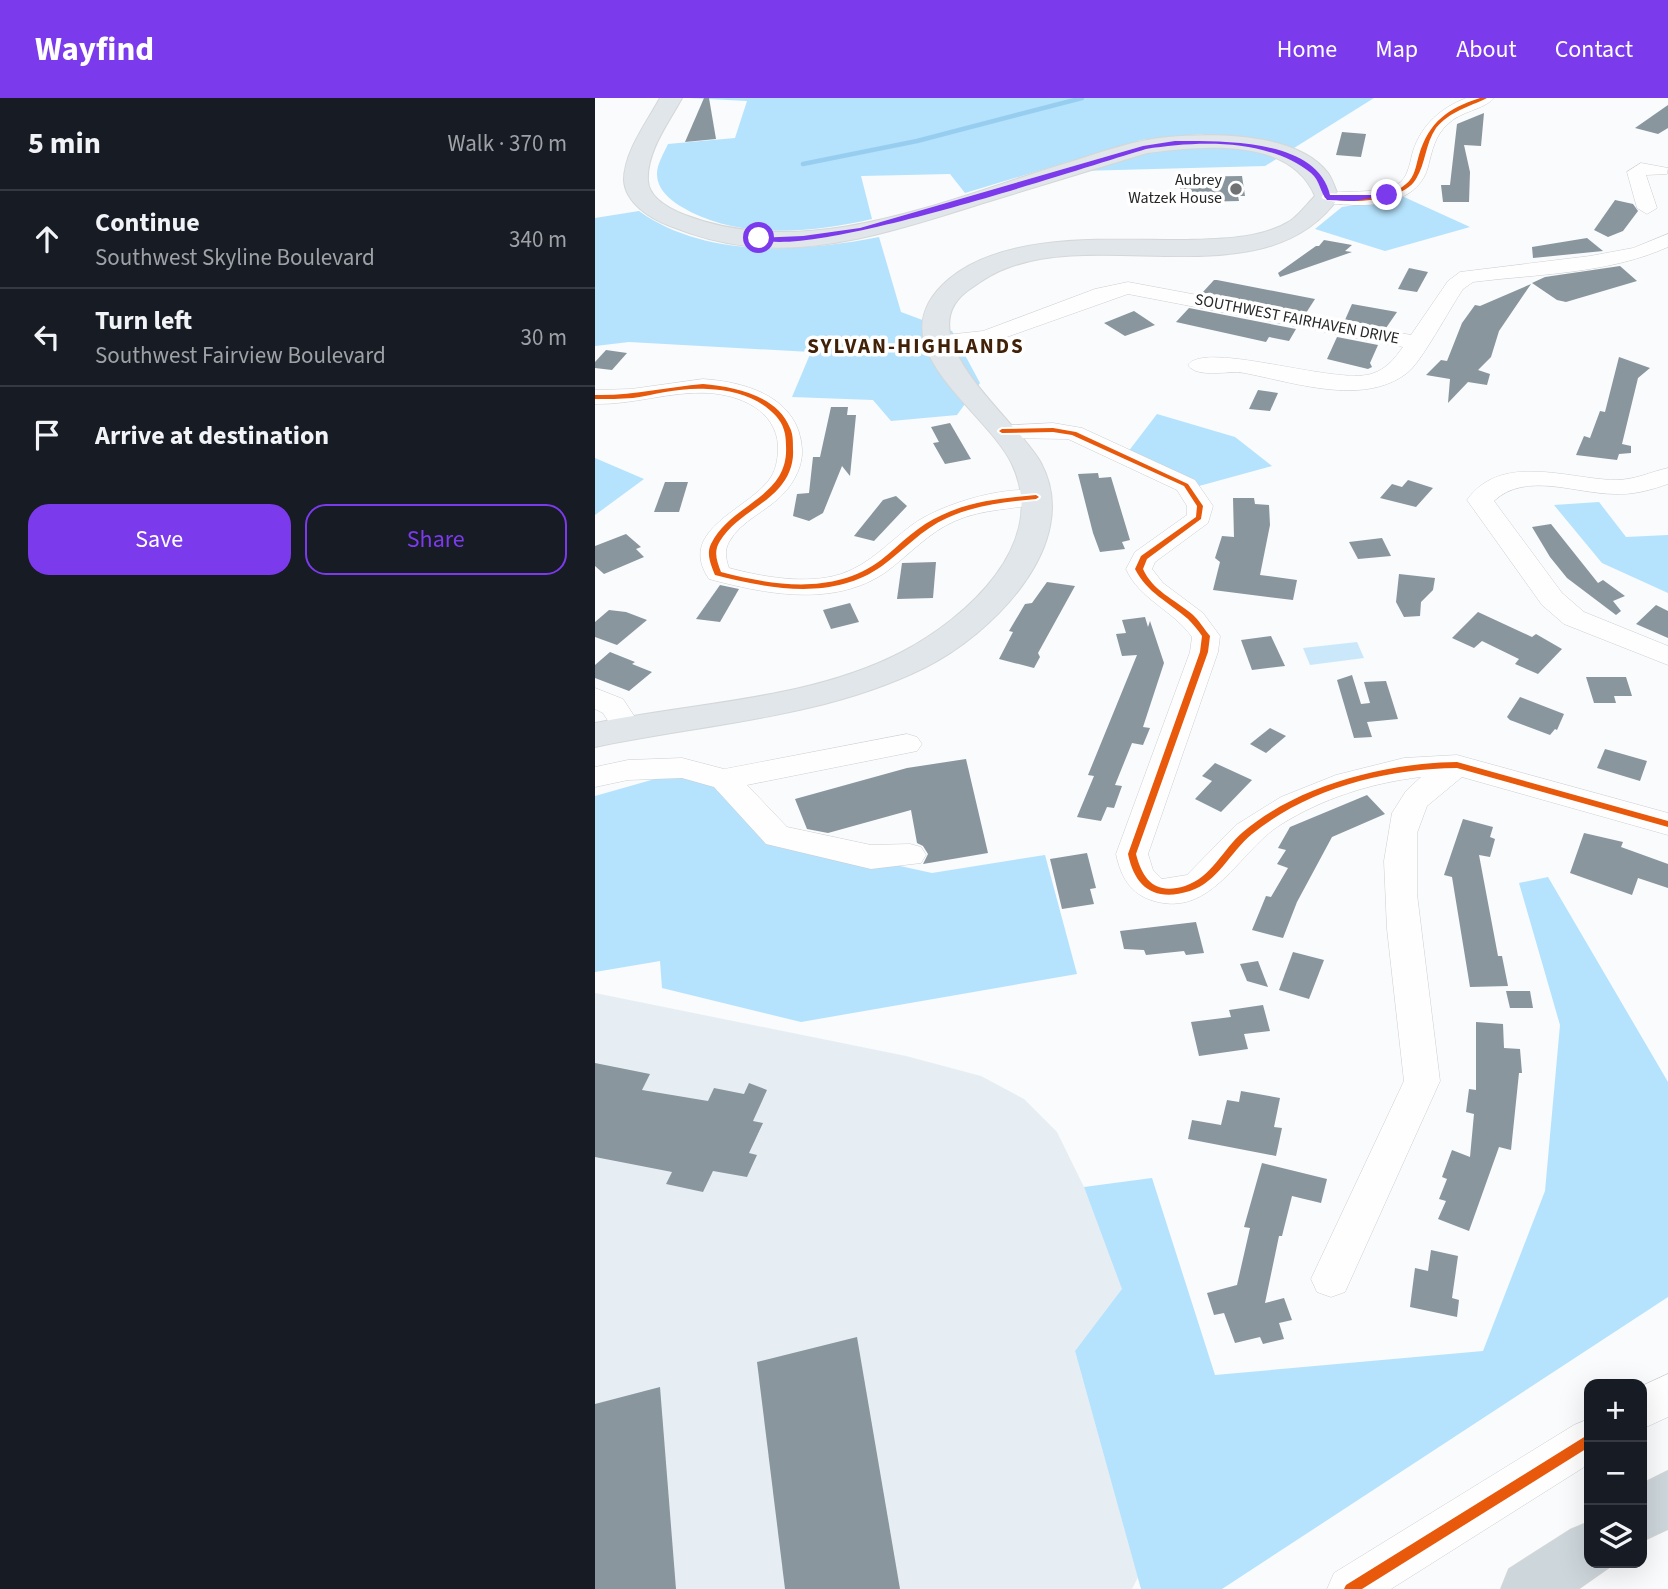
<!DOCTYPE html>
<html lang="en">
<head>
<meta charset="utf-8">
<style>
  :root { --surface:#171b24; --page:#242831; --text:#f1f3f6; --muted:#9ea1a6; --line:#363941; --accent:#7c3aed }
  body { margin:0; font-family:"Source Sans 3",sans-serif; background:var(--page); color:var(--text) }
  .controls { position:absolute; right:21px; bottom:21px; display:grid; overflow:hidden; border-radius:14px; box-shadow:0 7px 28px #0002 }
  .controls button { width:63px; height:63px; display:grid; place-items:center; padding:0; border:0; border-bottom:2px solid var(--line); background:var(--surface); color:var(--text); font:35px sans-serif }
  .stop { position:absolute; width:21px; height:21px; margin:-16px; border:5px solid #7c3aed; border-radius:50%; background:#fff }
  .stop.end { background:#7c3aed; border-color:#fff; box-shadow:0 2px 7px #0008 }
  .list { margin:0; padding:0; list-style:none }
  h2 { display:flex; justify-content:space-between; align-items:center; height:91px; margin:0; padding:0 28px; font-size:30px }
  h2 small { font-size:23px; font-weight:400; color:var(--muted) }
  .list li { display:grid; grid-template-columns:46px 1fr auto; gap:21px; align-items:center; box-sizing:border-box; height:98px; padding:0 28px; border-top:2px solid var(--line) }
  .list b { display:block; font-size:26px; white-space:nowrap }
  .list p { margin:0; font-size:23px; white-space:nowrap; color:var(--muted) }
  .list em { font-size:23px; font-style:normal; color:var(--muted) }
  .actions { display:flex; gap:14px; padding:21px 28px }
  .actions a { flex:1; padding:16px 0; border:2px solid var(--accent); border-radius:21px; text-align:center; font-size:24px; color:var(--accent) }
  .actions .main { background:var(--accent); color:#fff }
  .icon { flex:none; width:38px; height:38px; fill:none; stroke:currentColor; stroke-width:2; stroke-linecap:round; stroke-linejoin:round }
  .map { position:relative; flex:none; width:1073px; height:1491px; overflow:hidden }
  header { display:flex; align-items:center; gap:42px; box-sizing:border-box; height:98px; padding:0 35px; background:var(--accent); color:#fff }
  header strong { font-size:33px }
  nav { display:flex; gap:38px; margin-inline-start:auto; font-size:24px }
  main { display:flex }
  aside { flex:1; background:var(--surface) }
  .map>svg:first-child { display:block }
  .built { fill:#e7eef3 }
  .green { fill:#cbe8fa }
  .forest { fill:#b5e2fc }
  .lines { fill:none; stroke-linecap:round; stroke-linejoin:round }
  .stream { stroke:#97cef0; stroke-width:4.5 }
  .building { fill:#89969d }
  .minor-casing { stroke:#cdced0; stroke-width:1 }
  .major-casing { stroke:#d5d6d7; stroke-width:2 }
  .highway-casing { stroke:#d5d6d7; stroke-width:2 }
  .minor { fill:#fefeff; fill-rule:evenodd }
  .major { fill:#e0e6e9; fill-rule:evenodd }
  .highway { fill:#cdd6db; fill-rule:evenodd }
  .cycleway-casing { stroke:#fff; stroke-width:4 }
  .cycleway { fill:#e8590c; fill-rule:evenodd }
  .route { fill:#7c3aed }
  .poi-dot { fill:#6f7173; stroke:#fff; stroke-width:2.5 }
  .labels { text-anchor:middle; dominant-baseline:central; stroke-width:7; stroke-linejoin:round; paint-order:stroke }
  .far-poi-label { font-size:16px; fill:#252728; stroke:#fff; text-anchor:end }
  .far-street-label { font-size:16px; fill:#252728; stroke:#fff }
  .far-district-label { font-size:21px; font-weight:bold; letter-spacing:2px; fill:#412209; stroke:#fff }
</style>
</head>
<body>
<header>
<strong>Wayfind</strong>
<nav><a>Home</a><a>Map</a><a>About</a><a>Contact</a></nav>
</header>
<main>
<aside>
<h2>5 min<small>Walk · 370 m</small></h2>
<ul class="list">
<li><svg class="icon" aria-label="ahead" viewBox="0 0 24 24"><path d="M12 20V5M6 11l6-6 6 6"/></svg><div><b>Continue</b><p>Southwest Skyline Boulevard</p></div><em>340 m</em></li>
<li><svg class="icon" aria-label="left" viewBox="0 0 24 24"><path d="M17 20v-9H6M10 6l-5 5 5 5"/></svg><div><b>Turn left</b><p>Southwest Fairview Boulevard</p></div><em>30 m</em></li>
<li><svg class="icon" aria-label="arrive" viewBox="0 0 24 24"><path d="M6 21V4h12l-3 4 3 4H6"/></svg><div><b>Arrive at destination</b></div></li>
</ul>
<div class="actions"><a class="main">Save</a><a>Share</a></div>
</aside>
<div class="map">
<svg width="1073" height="1491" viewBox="0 0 1073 1491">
  <rect width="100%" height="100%" fill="#f9fbfd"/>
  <path class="built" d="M0,895L311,958L386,978L429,1001L462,1034L489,1089L528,1191L480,1253L543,1479L537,1491H0Z"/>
  <path class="green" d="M762,544L769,560L715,567L708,550Z"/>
  <g class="forest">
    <path d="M94,0H779L699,50L606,36L546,42L370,95L355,76L266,78L277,121C218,135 141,142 87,109C75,102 62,91 62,76C62,66 69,55 73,46L140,40L152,3Z"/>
    <path d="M599,47L648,49L686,58L670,68L484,73L555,52Z"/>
    <path d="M809,99L875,129L790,153L720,131L747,109Z"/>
    <path d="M44,113C111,161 207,154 284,139L306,214L357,233L385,285L362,317L296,323L278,302L197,299L216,254L34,244L0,248V120Z"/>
    <path d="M562,316L640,339L677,368L604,388L533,354Z"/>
    <path d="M0,360L49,381L0,417Z"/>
    <path d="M1004,404L1031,439L1073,437V495L1007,465L959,407Z"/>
    <path d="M74,677L120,686L168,738L337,775L450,757L482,876L206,924L67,890L65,863L0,874V698Z"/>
    <path d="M953,779L1073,984V1199L627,1491H546L480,1253L527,1191L489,1089L557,1080L620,1277L888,1253L950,1093L965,927L924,785Z"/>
  </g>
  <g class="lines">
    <path class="stream" d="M208,66L322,43L487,0"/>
  </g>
  <g class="building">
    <path d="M109,0H114L121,41L90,44Z"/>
    <path d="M1073,7V30L1063,36L1040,30Z"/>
    <path d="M889,15L886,48L869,47L875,74L874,104H848L846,87H855L862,26Z"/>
    <path d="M747,34L771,36L766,59L741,57Z"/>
    <path d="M647,78L650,98H643L644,103L603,104L602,100H586L584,79Z"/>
    <path d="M1020,102L1038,106L1043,113L1028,133L1013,139L999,132Z"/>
    <path d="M992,140L1008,153L938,160L937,149Z"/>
    <path d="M729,142L757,147L750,153L757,154L685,179L683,175L721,148H724Z"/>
    <path d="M1025,168L1042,183L971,204L962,202L937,185L950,179Z"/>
    <path d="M814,170L833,174L822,194L803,191Z"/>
    <path d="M619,182H622L720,201L711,215L607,195Z"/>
    <path d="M936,186L904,233L896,259L883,272L895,276L892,287L873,284L853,305L855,281L831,277L846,262L852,263L867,225L880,207L885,208Z"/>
    <path d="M757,206L802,214L791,230L750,222Z"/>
    <path d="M594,210L701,231L694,243L674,239L671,244L581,224Z"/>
    <path d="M539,213L560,227L530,238L509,225Z"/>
    <path d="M742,239L783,247L775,265L777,269L773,271L732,261Z"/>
    <path d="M11,252L32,255L17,272L0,270V264Z"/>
    <path d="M1024,259L1055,270L1043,280L1027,346L1036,348V355L1024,356L1022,362L981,357L989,338L995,340L1005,313L1010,314Z"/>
    <path d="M663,292L683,295L675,313L654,311Z"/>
    <path d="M236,309H253L252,317H261L255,378L247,368L228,415L214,423L198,418L202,396L214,395L218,359H225Z"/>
    <path d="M355,325L376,361L350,366L338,345L344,344L336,329Z"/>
    <path d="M503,375L504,380L516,379L535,442L527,444L530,451L505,454L498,435L483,376Z"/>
    <path d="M813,382L838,390L821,409L785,400L797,386L807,389Z"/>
    <path d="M70,384H93L84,414H59Z"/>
    <path d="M301,398L312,408L279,443L259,438L288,402Z"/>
    <path d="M638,400H659L660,406L674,407L675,427L665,477L702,482L698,502L618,492L625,464L620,460L627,438L639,439Z"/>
    <path d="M956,426L1003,485L1008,482L1030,498L1018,503L1026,513L1021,517L972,480L955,459L937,429Z"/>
    <path d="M31,436L46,449L41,451L49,459L9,476L0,468V448Z"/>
    <path d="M787,440L796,458L763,461L754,444Z"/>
    <path d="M341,464L338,500L302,501L307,465Z"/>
    <path d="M804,476L840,480L838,492L826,504L825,518L809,519L801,504Z"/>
    <path d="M452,484L480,488L443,555L445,559L439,570L404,561L418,534L414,533L430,506L437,505Z"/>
    <path d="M125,487L144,491L125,524L101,521Z"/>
    <path d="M255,505L264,524L236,531L228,512Z"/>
    <path d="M1061,507L1073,513V540L1041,526Z"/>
    <path d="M14,512L31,514L52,522L22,547L0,539V524Z"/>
    <path d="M883,514L937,539L941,536L967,551L943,576L920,566L924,561L887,543L879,550L857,540Z"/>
    <path d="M550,519L553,529L555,523L569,565L548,629L555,630L548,647L537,645L520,687L527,688L519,710L512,709L506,723L482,719L499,678L493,677L542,557L527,558L521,536L531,535L527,522Z"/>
    <path d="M676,538L690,568L657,572L646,542Z"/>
    <path d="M15,554L40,564L37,566L57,574L34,593L0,580V567Z"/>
    <path d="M757,577L766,606L775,605L769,584L791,583L803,621L772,624L777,639L759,640L742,582Z"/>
    <path d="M991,579H1031L1037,598H1019L1021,605H999Z"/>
    <path d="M925,599L969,616L962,632L960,631L955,637L915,622L912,619Z"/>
    <path d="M675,630L691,638L671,655L655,646Z"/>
    <path d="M1010,651L1052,663L1045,683L1002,670Z"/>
    <path d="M371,661L393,755L328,766L333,756L328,748L322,745L316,712L233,735L212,731L200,701L312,670Z"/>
    <path d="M620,665L657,682L626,714L600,701L617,683L607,678Z"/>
    <path d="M772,697L790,716L737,739L702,804L688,840L657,832L671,798L676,799L693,770L682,766L691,752L683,750L695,729Z"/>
    <path d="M868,721L898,729L895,739L900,741L895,759L884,757L903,858H907L913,888L875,889L857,779L849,777Z"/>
    <path d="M989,735L1028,744L1026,749L1073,766V790L1043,780L1037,797L975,775Z"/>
    <path d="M492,755L501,790L495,791L499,806L467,811L455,761Z"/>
    <path d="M601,824L609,855L591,857L589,853L551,857L549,852L529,851L525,833Z"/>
    <path d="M698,854L729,862L714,901L684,892Z"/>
    <path d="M663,863L673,889L652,883L645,866Z"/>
    <path d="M911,893H935L938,910H915Z"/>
    <path d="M668,907L675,933L649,936L653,951L604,958L596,924L636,919L634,912Z"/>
    <path d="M881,924L908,926L909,950L925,951L927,975H924L916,1052L904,1049L874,1133L843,1121L851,1103L844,1101L852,1081L847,1079L857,1052L875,1059L879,1016L871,1014L874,991L881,992Z"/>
    <path d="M0,965L55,976L47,992L113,1003L119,990L149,996L154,985L172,992L158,1023L168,1025L154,1055L162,1057L152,1079L118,1073L108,1094L71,1086L77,1074L0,1059Z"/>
    <path d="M646,993L685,1000L679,1029L687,1030L681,1058L593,1041L597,1022L626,1027L632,1002L644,1004Z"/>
    <path d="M667,1065L732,1081L726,1105L697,1098L687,1138H684L670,1205L689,1200L697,1222L684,1225L689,1241L668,1246L665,1239L640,1245L629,1215L619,1217L612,1195L642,1187L655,1130L649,1129Z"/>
    <path d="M836,1152L863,1158L857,1200L864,1202L862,1219L815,1209L820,1170L833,1173Z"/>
    <path d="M262,1239L305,1491H190L162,1264Z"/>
    <path d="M65,1289L81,1491H0V1306Z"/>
  </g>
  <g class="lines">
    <defs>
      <g id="minor">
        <path d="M871,0H899C889,12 865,13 853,26C840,37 837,53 833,69C824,102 787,108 758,107C747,106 729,108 722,99C731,89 781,100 806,84C814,75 815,64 818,53C827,26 846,10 871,0Z"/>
        <path d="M1046,65L1073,70L1072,76L1051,77L1062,110L1052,116L1042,110L1032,74Z"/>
        <path d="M1073,136V149C1013,176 942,176 878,184L868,191C855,210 826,265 812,275C768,309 698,284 649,275C634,272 602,281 593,267C610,242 740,287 776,276C792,271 799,261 808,249L533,196L392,246L341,252L330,245L341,238L388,233L500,191L533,184L816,237L853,183L865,174L995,158L1038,150Z"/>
        <path d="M108,281C153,284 204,300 207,351C208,367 200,383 189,395C173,413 146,422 134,444C129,453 131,461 134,470C168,479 212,487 246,476C274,467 294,444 317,427C345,406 415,385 450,394L454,399L450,404C420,412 389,410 360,423C334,434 314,457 291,474C239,510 170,496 114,481C80,431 156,411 176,379C182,369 183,358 183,348C181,312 145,297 113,295C75,293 38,307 0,306V292L36,291Z"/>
        <path d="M458,325L487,330L600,382L618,408L613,425L560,464L557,471L568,485L608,515L625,538L623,554L553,756L558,772L567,781L592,777L641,727L686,699L741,677L809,660L862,657L1073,715V737L867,679L832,708L822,735V796L845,983L750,1194L736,1199L722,1194L716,1181L809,983L792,831L789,763L797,715L811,693L826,679C776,685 728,700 685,727C644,753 617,820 559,803C535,796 526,779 521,756L595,554L597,539C578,512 545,502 531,471L540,454L592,417V408L582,392L473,341L407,340L399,338L395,333L399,328Z"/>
        <path d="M1073,370V386C1056,392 1038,397 1020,396C981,396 931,373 899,403L967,495L989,514L1073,548V567L969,526L947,507L872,402C906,354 973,381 1020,382C1040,382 1055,374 1073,370Z"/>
        <path d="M0,590L28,601L47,630L42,637L32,640L22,637L8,615L0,611Z"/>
        <path d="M312,636L322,639L327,646L322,653L152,687L192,729L276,747L315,746L326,749L331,757L326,765L276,771L171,746L119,689L87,680L33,682L0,689V669L33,662L87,660L129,671Z"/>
        <path d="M1073,1276V1319L1047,1331V1288Z"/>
        <path d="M994,1321V1366L796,1491H732L739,1475L979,1327Z"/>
      </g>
      <path id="major" d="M65,0H87C74,24 51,54 53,83C54,100 75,111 90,117C215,165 354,100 475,64C507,54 539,42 573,39C618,35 702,34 733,75C738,82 740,91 744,99C674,201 512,131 412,170C400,174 386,183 375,191C307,237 424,323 446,365C489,446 396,537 329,570C228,620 109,626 0,649V625C100,604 215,602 307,554C371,520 455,447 417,366C391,311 276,247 354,181C413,132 521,143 592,142C625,141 666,141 695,123C704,117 712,106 720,98C695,38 606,48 552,55C496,72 441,89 385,106C312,129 230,157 152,148C125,145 100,138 75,128C56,121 30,105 29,82C29,54 52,24 65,0Z"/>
      <g id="highway">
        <path d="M1073,1373V1431L1047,1443V1386Z"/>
        <path d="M994,1424V1465H1016L1013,1470L983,1491H906L914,1471L975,1432Z"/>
      </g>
    </defs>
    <use href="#minor" class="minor-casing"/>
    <use href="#major" class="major-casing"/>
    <use href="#highway" class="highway-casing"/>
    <use href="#minor" class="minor"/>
    <use href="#major" class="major"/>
    <use href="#highway" class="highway"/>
    <defs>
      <g id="cycleway">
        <path d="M885,0H892C874,9 855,13 841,30C830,46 831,65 821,81C808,104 751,107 729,99L732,97C757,99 791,104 811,86C820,79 821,67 824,57C834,24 853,10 885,0Z"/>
        <path d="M108,286C139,289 182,297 195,330C198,336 198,343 198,351C199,365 194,379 184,390C166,410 140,419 125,443C118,454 122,463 126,474C180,488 239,497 286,462C306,446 323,427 347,417C376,403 409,400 441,397L444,399L441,401C411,404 380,407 352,420C327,431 309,452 287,468C238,503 175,491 120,477C116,467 111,456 116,446C136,405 194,400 191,348C191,336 189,327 181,318C164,299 137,292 113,291C87,289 62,296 38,300C25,301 13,301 0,301V297C37,298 72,289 108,286Z"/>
        <path d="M458,330L481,334L593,386L608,408L606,421L552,461L548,471C558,493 579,501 597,516C604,522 609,531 615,538L613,554L541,756C548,783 561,797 590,788C617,779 628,751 648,734C703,687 791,665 862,664L1073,723V729L862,670C790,671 714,690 657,736C635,754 623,784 595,793C560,804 540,790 533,756L605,554L607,538C603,532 598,526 593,521C574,504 552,495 540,471L546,458L601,419L602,408L589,388L477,337L458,334L407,335L404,333L407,331Z"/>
        <path d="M994,1336V1349L767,1491H749L751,1487Z"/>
      </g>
    </defs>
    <use href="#cycleway" class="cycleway-casing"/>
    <use href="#cycleway" class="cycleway"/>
  </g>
  <path class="route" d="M580,43C626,43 722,40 735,97H795L759,103L732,102C725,95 725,82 716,75C672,40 603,43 551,51C486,70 209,164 160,140L208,138L265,130L548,48Z"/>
  <circle class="poi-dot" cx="641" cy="91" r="7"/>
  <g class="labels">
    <g class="far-poi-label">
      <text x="627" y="82">Aubrey<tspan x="627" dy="18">Watzek House</tspan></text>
    </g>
    <g class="far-street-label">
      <text transform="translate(702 221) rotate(11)">SOUTHWEST FAIRHAVEN DRIVE</text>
    </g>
    <g class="far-district-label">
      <text x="321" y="248">SYLVAN-HIGHLANDS</text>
    </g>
  </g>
</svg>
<div class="controls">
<button>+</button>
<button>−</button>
<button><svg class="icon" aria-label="layers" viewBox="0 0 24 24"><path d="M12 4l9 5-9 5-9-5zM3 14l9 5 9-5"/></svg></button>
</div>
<div class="stop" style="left:164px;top:140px"></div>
<div class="stop end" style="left:792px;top:97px"></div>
</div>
</main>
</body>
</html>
